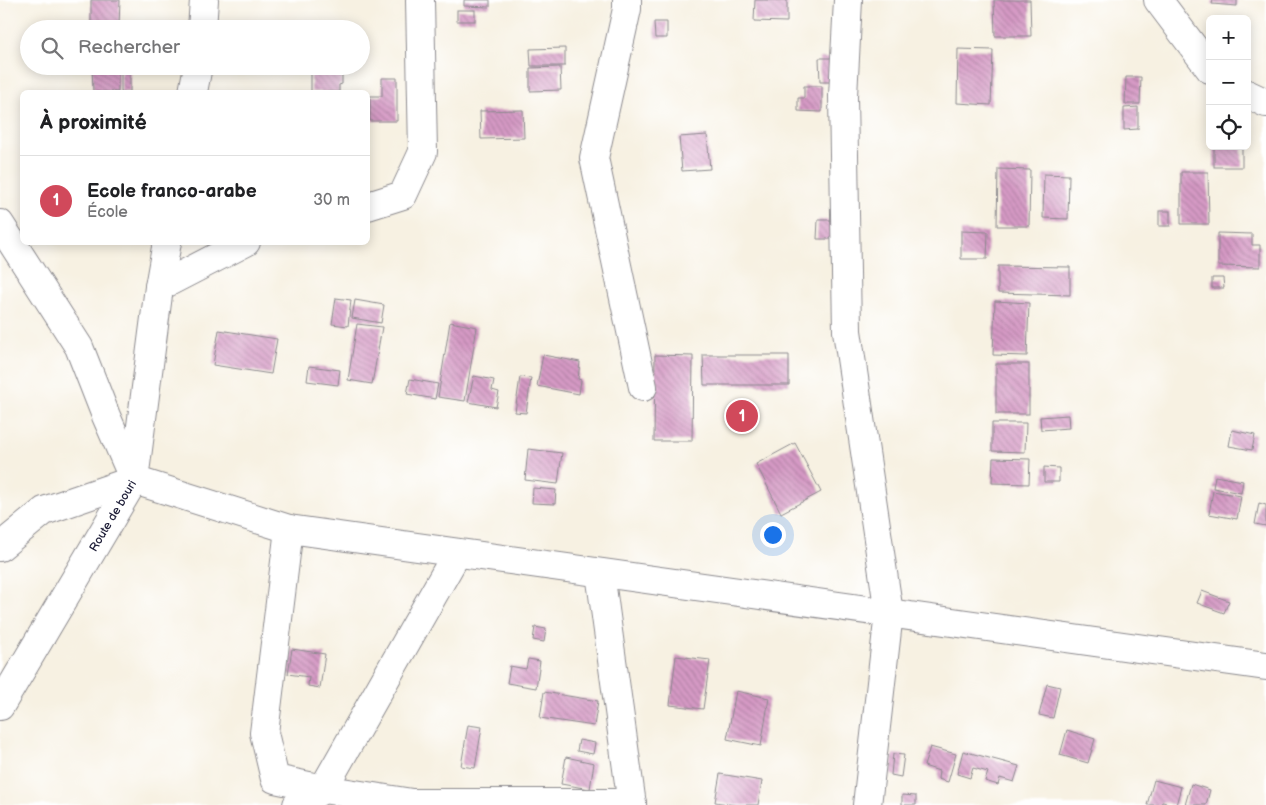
<!DOCTYPE html>
<html lang="fr">
<head>
<meta charset="utf-8">
<style>
  :root { --surface:#fff; --page:#f2f2f2; --text:#202124; --muted:#757577; --line:#e0e0e0; --accent:#d1495b }
  body { margin:0; font-family:"Balsamiq Sans",sans-serif; background:var(--page); color:var(--text) }
  .controls { position:absolute; right:15px; top:15px; display:grid; overflow:hidden; border-radius:8px; box-shadow:0 2px 12px #0003 }
  .controls button { width:45px; height:45px; display:grid; place-items:center; padding:0; border:0; border-bottom:1px solid var(--line); background:var(--surface); color:var(--text); font:25px sans-serif }
  .you { position:absolute; left:772px; top:534px; width:18px; height:18px; margin:-12px; border:4px solid #fff; border-radius:50%; background:#1a73e8; box-shadow:0 0 0 8px #1a73e833 }
  .badge { display:grid; place-items:center; width:32px; height:32px; border-radius:50%; background:var(--accent); color:#fff; font-size:16px; font-weight:700 }
  .pin { position:absolute; translate:-50% -50%; border:2px solid #fff; box-shadow:0 1px 5px #0006 }
  .list { margin:0; padding:0; list-style:none }
  h2 { display:flex; justify-content:space-between; align-items:center; height:65px; margin:0; padding:0 20px; font-size:21px }
  h2 small { font-size:16px; font-weight:400; color:var(--muted) }
  .list li { display:grid; grid-template-columns:32px 1fr auto; gap:15px; align-items:center; box-sizing:border-box; height:90px; padding:0 20px; border-top:1px solid var(--line) }
  .list b { display:block; font-size:19px; white-space:nowrap }
  .list p { margin:0; font-size:16px; white-space:nowrap; color:var(--muted) }
  .list em { font-size:16px; font-style:normal; color:var(--muted) }
  .icon { flex:none; width:28px; height:28px; fill:none; stroke:currentColor; stroke-width:2; stroke-linecap:round; stroke-linejoin:round }
  .map { position:relative; flex:none; width:1266px; height:805px; overflow:hidden }
  .search { position:absolute; background:var(--surface); box-shadow:0 2px 12px #0003; left:20px; top:20px; width:350px; height:55px; display:flex; align-items:center; gap:12px; box-sizing:border-box; padding:0 18px; border-radius:28px; color:var(--muted); font-size:19px }
  .panel { position:absolute; background:var(--surface); box-shadow:0 2px 12px #0003; left:20px; top:90px; width:350px; height:155px; border-radius:8px }
  .map>svg:first-child { display:block }
  .building { fill:url(#building-back-hatch) }
  .lines { fill:none; stroke-linecap:round; stroke-linejoin:round }
  .minor-casing { stroke:#8c8a8e; stroke-width:30 }
  .minor { stroke:#fff; stroke-width:28 }
  .labels { text-anchor:middle; dominant-baseline:central; stroke-width:4; stroke-linejoin:round; paint-order:stroke }
  .street-label { font-size:12px; fill:#22223b; stroke:#fff }
</style>
</head>
<body>
<div class="map">
<svg width="1266" height="805" viewBox="0 0 1266 805">
  <defs>
    <pattern id="building-back-hatch" width="6" height="6" patternUnits="userSpaceOnUse" patternTransform="scale(1.25)"><rect width="6" height="6" fill="#d69ac5"/><path d="M-1 5l2 2M0 0l6 6M5-1l2 2" fill="none" stroke="#ad7da1"/></pattern>
  </defs>
  <rect width="100%" height="100%" fill="#fff"/>
  <filter id="ink" filterUnits="userSpaceOnUse"><feTurbulence type="fractalNoise" baseFrequency=".02" numOctaves="2"/><feDisplacementMap in="SourceGraphic" scale="10" xChannelSelector="R" yChannelSelector="G"/><feConvolveMatrix kernelMatrix="1 2 1 2 8 2 1 2 1" color-interpolation-filters="sRGB"/></filter>
  <filter id="wash" filterUnits="userSpaceOnUse"><feTurbulence type="fractalNoise" baseFrequency=".0096" numOctaves="4" result="noise"/><feDisplacementMap in="SourceGraphic" scale="20" xChannelSelector="R" yChannelSelector="G"/><feGaussianBlur stdDeviation="1.12" result="paint"/><feColorMatrix in="noise" values="0 0 0 0 0 0 0 0 0 0 0 0 0 0 0 0 0 1.4 0 .05"/><feComposite in="paint" operator="in"/></filter>
  <g filter="url(#wash)">
    <rect width="100%" height="100%" fill="#f7f1e2"/>
    <g id="blocks">
      <g class="building">
        <path d="M91,0H120L119,25L91,24Z"/>
        <path d="M464,0H490V7L464,6Z"/>
        <path d="M755,0H787V22L754,21Z"/>
        <path d="M994,0H1030L1031,36H995Z"/>
        <path d="M1213,0H1237V6L1212,4Z"/>
        <rect x="457" y="10" width="18" height="11"/>
        <path d="M654,22H667V38H655Z"/>
        <path d="M565,48V66H531L530,49Z"/>
        <path d="M958,49L993,50L991,105L957,103Z"/>
        <path d="M819,58H831L832,82H820Z"/>
        <path d="M92,66H118V92H93Z"/>
        <rect x="121" y="66" width="9" height="26"/>
        <path d="M560,67L561,90L530,91V68Z"/>
        <path d="M342,71V84L339,85V92H311V72Z"/>
        <path d="M1126,77H1141L1140,104H1125Z"/>
        <path d="M382,78H397V121H370V96H382Z"/>
        <path d="M804,86H822V112L798,111V98H804Z"/>
        <path d="M1138,107V129L1124,130V108Z"/>
        <path d="M523,110L524,138L481,139L480,111Z"/>
        <path d="M707,135L710,169L682,171L679,137Z"/>
        <rect x="1214" y="146" width="28" height="21"/>
        <path d="M998,169L1030,170L1029,226H997Z"/>
        <path d="M1181,172H1208L1209,224H1181Z"/>
        <path d="M1044,174L1069,175L1068,219L1043,218Z"/>
        <rect x="1159" y="211" width="11" height="15"/>
        <path d="M818,220H834L833,239H817Z"/>
        <path d="M961,231L988,232L987,259H961Z"/>
        <path d="M1218,233L1252,234V245H1260V267L1218,266Z"/>
        <path d="M998,266L1070,267V295L998,293Z"/>
        <path d="M1212,278H1223L1224,288H1212Z"/>
        <path d="M336,298L351,300L348,326L332,324Z"/>
        <path d="M355,300L384,305L381,323L352,318Z"/>
        <path d="M995,301L1029,303L1027,356L993,355Z"/>
        <path d="M450,322L477,327L465,401L438,397Z"/>
        <path d="M357,324L382,327L372,384L348,380Z"/>
        <path d="M219,330L277,339L271,374L213,365Z"/>
        <path d="M543,355L580,362L578,379L581,380L579,394L537,386Z"/>
        <path d="M655,355L693,356L692,441H654Z"/>
        <path d="M703,355H789V385H704Z"/>
        <rect x="996" y="364" width="33" height="50"/>
        <path d="M309,366L340,370L338,385L307,381Z"/>
        <path d="M474,376L494,380L492,390L499,392L496,407L468,402Z"/>
        <path d="M520,377L531,378L526,413L515,412Z"/>
        <path d="M410,379L438,384L435,399L407,394Z"/>
        <path d="M1068,415L1069,428L1041,430L1040,417Z"/>
        <path d="M992,423H1026L1025,452L992,451Z"/>
        <path d="M1232,430L1255,435L1252,450L1229,446Z"/>
        <path d="M795,443L821,492L781,513L756,464Z"/>
        <path d="M528,449L562,453L558,484L525,480Z"/>
        <path d="M993,458L1030,459L1029,484L992,483Z"/>
        <path d="M1044,467L1059,468V482H1044Z"/>
        <path d="M1215,476L1243,481L1241,493L1213,488Z"/>
        <path d="M533,488L556,490L555,504L532,503Z"/>
        <path d="M1213,491L1241,496L1237,519L1209,514Z"/>
        <path d="M1259,503L1266,505V526L1255,524Z"/>
        <path d="M1202,591L1229,601L1224,613L1197,603Z"/>
        <path d="M535,627L546,629L544,642L533,640Z"/>
        <path d="M292,649L325,654L320,688L308,686L309,677L288,674Z"/>
        <path d="M676,656L710,660L703,709L670,705Z"/>
        <path d="M528,659L540,661L536,688L507,683L510,666L526,669Z"/>
        <path d="M1047,684L1060,687L1053,718L1039,715Z"/>
        <path d="M736,691L769,698L761,746L727,739Z"/>
        <path d="M544,692L598,701L594,726L540,718Z"/>
        <path d="M468,725L482,727L475,768L461,766Z"/>
        <path d="M1067,730L1095,739L1088,763L1060,755Z"/>
        <path d="M579,740L595,743L593,754L577,751Z"/>
        <path d="M930,747L956,754L948,782L938,779L939,771L924,766Z"/>
        <path d="M963,751L1019,766L1014,782L1000,778L998,785L985,781L988,772L973,768L970,778L957,774Z"/>
        <path d="M893,754L904,755L901,777L891,775Z"/>
        <path d="M566,757L594,763L590,789L561,784Z"/>
        <path d="M720,774L762,781L758,805H735L715,802Z"/>
        <path d="M1154,780L1181,787L1176,805L1162,802L1161,805H1147Z"/>
        <path d="M1191,784L1210,790L1206,805H1185Z"/>
        <path d="M902,795L916,796V805H902Z"/>
      </g>
    </g>
  </g>
  <g filter="url(#ink)">
    <use href="#blocks" fill-opacity="0" stroke="#8c8a8e" stroke-width="1"/>
    <g class="lines">
      <defs>
        <g id="minor">
          <path d="M627,0V9L594,158L643,387"/>
          <path d="M848,0L843,96L847,331L889,613L867,805"/>
          <path d="M1158,0L1210,69"/>
          <path d="M202,29L204,0"/>
          <path d="M193,92L198,66"/>
          <path d="M1247,94L1266,103"/>
          <path d="M368,206L403,195L423,152L420,0"/>
          <path d="M0,224L79,347L106,416L134,480"/>
          <path d="M159,287L246,242"/>
          <path d="M289,529L264,733L275,779L323,789L412,803V805"/>
          <path d="M0,547L44,511L134,480L289,529L1266,666"/>
          <path d="M600,573L632,805"/>
          <path id="s1" d="M0,706L134,480L159,287L167,242"/>
          <path d="M412,803H632"/>
          <path d="M297,805L323,789L457,553"/>
        </g>
      </defs>
      <use href="#minor" class="minor-casing"/>
      <use href="#minor" class="minor"/>
    </g>
  </g>
  <g class="labels">
    <g class="street-label">
      <text stroke="none"><textPath href="#s1" startOffset="221">Route de bouri</textPath></text>
    </g>
  </g>
</svg>
<div class="controls">
<button>+</button>
<button>−</button>
<button><svg class="icon" aria-label="locate" viewBox="0 0 24 24"><circle cx="12" cy="12" r="6"/><path d="M12 2v4M12 18v4M2 12h4M18 12h4"/></svg></button>
</div>
<div class="you"></div>
<div class="pin badge" style="left:742px;top:416px">1</div>
<div class="search"><svg class="icon" aria-label="search" viewBox="0 0 24 24"><circle cx="10" cy="10" r="6"/><path d="M15 15l6 6"/></svg>Rechercher</div>
<section class="panel">
<h2>À proximité<small></small></h2>
<ul class="list">
<li><span class="badge">1</span><div><b>Ecole franco-arabe</b><p>École</p></div><em>30 m</em></li>
</ul>
</section>
</div>
</body>
</html>
